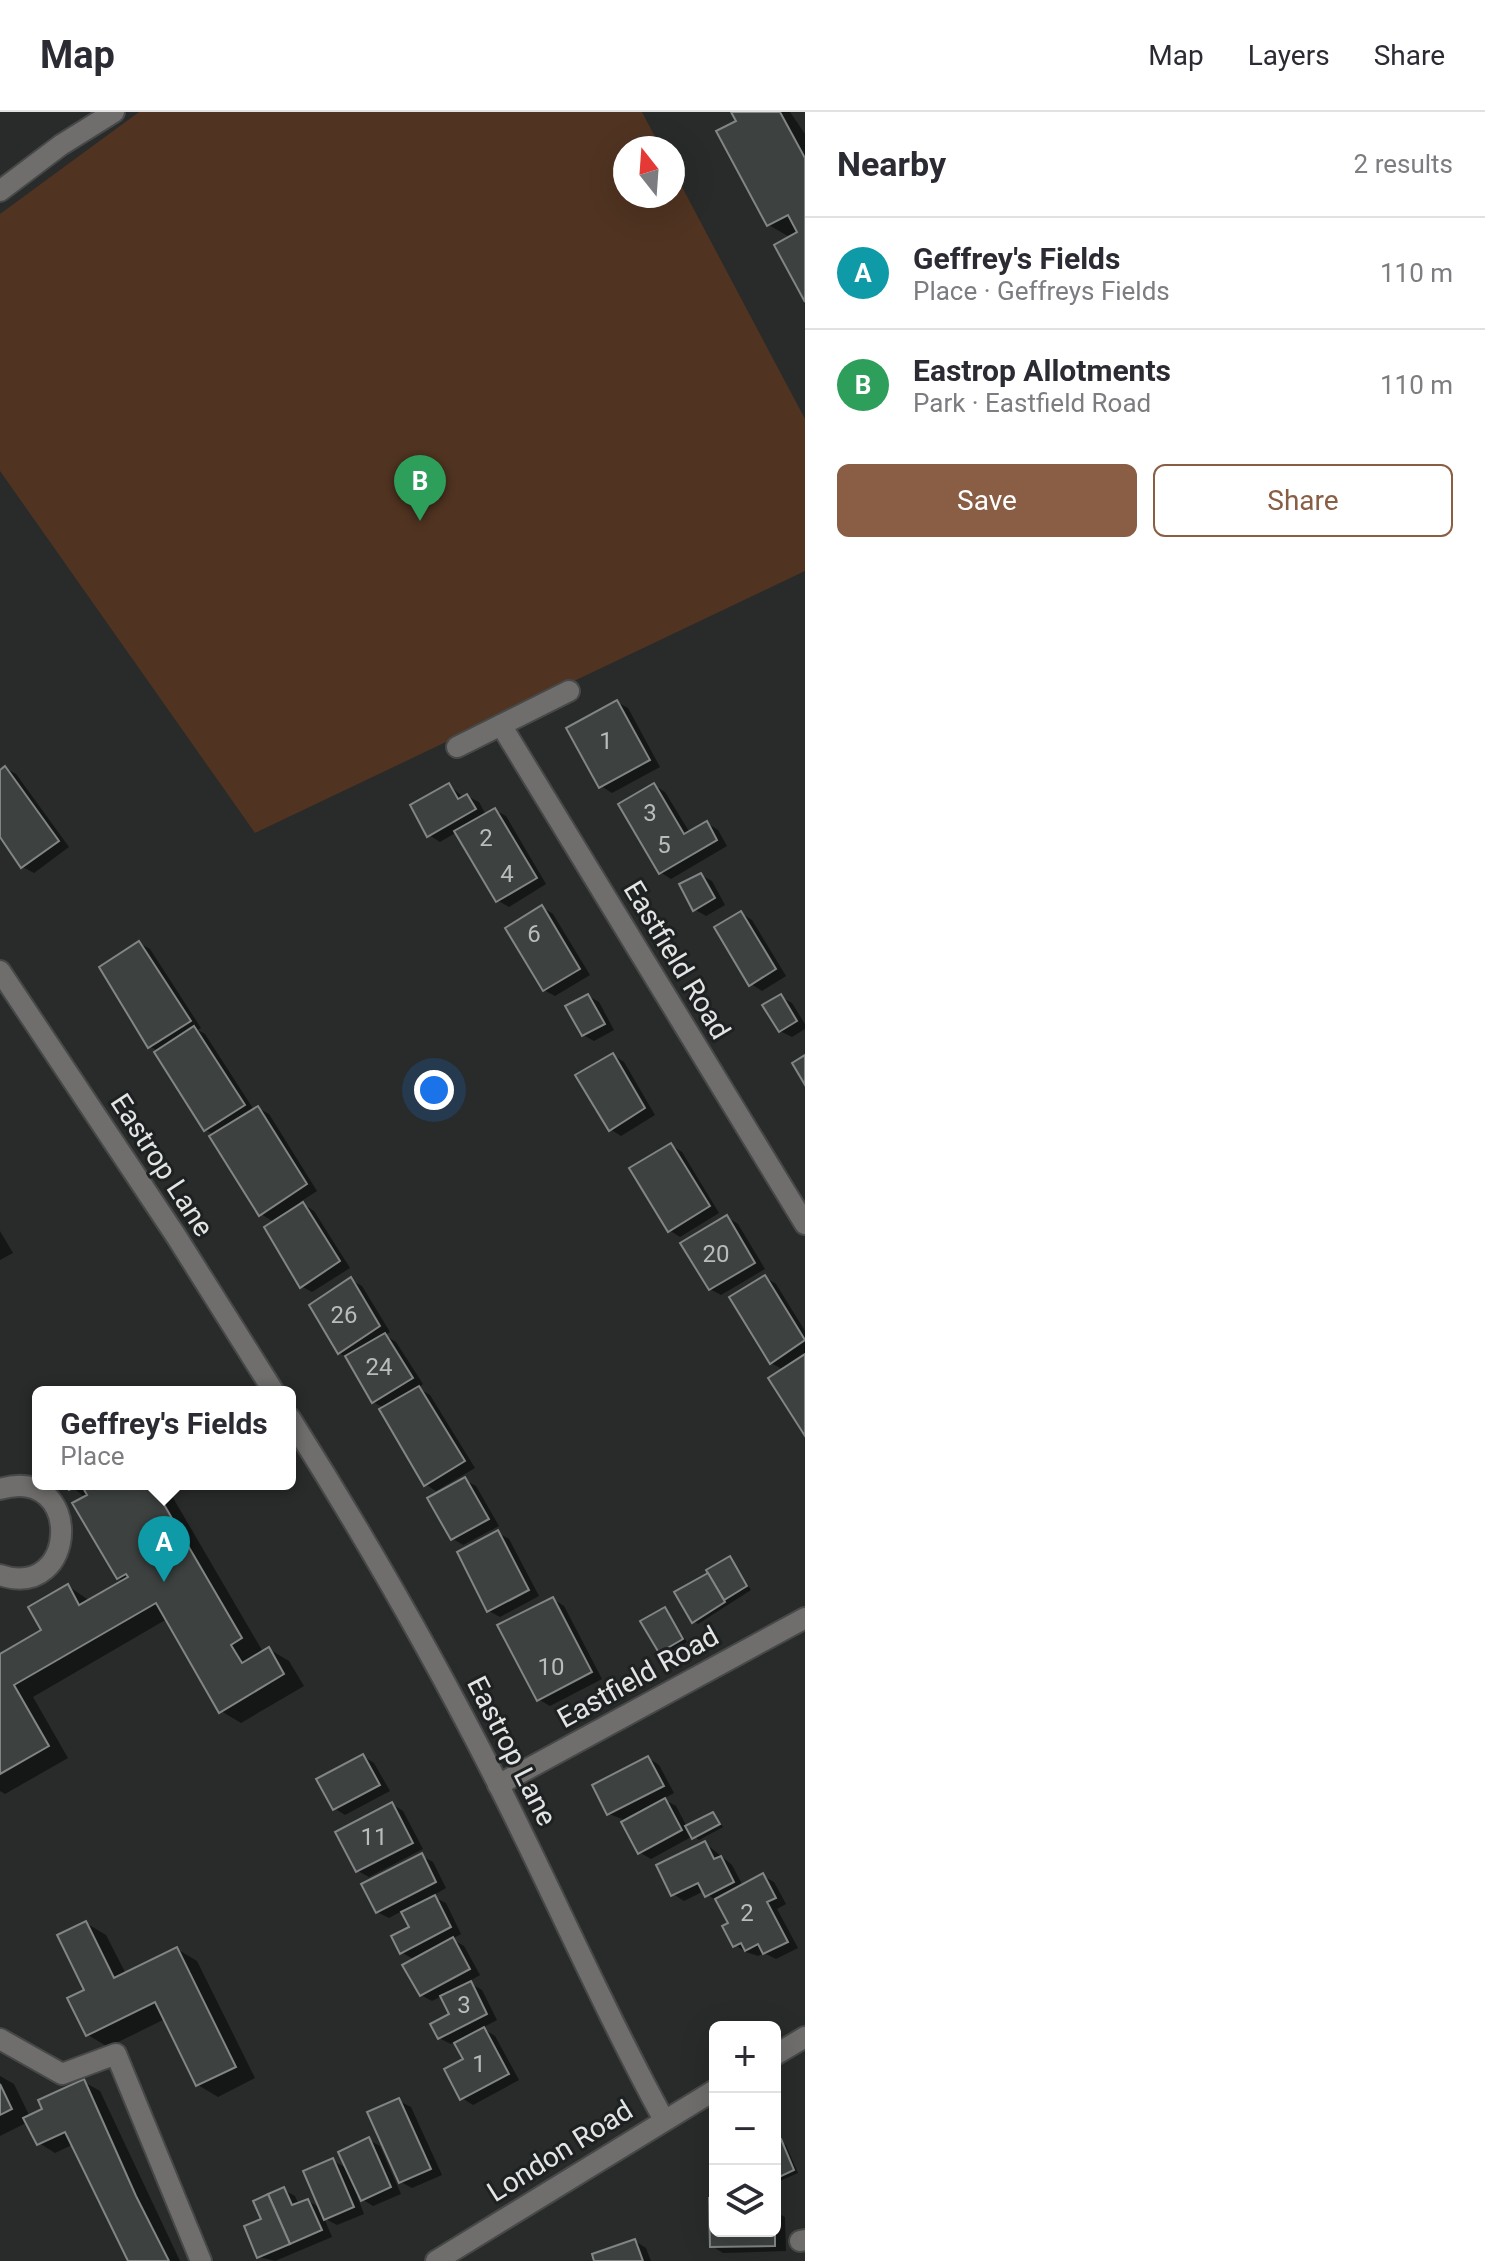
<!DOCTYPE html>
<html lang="en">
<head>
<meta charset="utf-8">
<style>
  :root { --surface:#fff; --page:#f7f7f7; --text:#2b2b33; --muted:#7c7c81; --line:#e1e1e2; --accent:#8a5d45 }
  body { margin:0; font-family:Roboto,sans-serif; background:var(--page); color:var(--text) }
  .controls { position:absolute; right:24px; bottom:24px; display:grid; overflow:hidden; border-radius:12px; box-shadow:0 8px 32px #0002 }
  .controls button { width:72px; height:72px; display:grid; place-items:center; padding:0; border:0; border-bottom:2px solid var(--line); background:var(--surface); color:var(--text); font:40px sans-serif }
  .compass { position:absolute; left:613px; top:24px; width:72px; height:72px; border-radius:50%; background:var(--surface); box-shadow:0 8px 32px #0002; rotate:343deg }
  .you { position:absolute; left:434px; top:978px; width:28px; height:28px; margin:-20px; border:6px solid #fff; border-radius:50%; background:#1a73e8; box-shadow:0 0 0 12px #1a73e833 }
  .badge { display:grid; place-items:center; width:52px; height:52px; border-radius:50%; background:var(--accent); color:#fff; font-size:26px; font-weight:700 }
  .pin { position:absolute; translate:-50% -66px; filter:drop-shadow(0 2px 4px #0008) }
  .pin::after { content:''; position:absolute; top:42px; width:28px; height:24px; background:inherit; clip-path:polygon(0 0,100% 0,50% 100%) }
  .popup { position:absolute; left:32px; top:1274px; width:264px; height:104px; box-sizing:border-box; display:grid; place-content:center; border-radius:12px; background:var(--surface); filter:drop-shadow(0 2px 6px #0005); font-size:26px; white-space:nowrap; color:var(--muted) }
  .popup b { font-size:30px; color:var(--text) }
  .popup::after { content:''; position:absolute; left:50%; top:100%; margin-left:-16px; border:16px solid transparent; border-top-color:var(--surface) }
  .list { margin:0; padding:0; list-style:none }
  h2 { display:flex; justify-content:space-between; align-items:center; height:104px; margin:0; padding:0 32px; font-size:34px }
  h2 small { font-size:26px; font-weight:400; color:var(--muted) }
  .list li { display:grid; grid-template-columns:52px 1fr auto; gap:24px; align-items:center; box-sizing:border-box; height:112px; padding:0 32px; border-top:2px solid var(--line) }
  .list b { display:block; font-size:30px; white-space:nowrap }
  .list p { margin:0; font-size:26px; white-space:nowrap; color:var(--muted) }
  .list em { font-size:26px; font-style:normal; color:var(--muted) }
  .actions { display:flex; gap:16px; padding:24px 32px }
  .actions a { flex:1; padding:18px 0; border:2px solid var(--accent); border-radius:12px; text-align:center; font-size:28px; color:var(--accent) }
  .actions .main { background:var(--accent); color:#fff }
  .icon { flex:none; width:44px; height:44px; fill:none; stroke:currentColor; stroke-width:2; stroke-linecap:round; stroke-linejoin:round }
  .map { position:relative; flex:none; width:805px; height:2149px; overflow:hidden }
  header { display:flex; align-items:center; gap:48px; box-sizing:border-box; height:112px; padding:0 40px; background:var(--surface); border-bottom:2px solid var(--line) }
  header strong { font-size:38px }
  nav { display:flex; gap:44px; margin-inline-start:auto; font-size:28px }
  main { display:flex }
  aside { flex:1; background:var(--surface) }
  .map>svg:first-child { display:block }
  .green { fill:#503321 }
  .shadow { fill:#0007 }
  .building { fill:#3d4140; stroke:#828585; stroke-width:2 }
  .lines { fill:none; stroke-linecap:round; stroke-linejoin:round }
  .minor-casing { stroke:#464948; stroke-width:24 }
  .minor { stroke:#6f6e6d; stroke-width:20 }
  .labels { text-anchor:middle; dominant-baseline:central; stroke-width:6; stroke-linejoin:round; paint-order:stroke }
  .number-label { font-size:24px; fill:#babcbc }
  .street-label { font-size:28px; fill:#e3e5e5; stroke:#1e2121 }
</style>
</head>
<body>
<header>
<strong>Map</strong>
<nav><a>Map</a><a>Layers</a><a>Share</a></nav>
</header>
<main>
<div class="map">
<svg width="805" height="2149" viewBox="0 0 805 2149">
  <rect width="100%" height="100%" fill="#282b2a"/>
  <path class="green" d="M139,0H642L661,36H625V84H673V58L805,307V459L255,721L0,359V102Z"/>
  <g class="shadow">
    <path d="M733,0H790L805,22V186L791,126L769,113Z"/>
    <path d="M617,590L628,596L660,655L612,681L601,674Z"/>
    <path d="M5,656L16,662L69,735L34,761L23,755L0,722V660Z"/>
    <path d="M449,673L464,686L467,684L479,690L486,703L495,698L506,704L546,772L509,795L497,788L457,720L440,730L429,723Z"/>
    <path d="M654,673L665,680L690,721L707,711L718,718L727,734L671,767L660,760Z"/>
    <path d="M701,763L712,769L725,793L706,804L694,797Z"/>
    <path d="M542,795L553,802L590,863L555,884L544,878Z"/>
    <path d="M741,801L752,808L786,864L762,879L751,872Z"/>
    <path d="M139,831L150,837L201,916L198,918L205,922L254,998L258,996L269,1002L317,1079L300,1090L314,1099L350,1156L312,1180L301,1174L274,1110L261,1102L214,1023L206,1018L158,939L149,934Z"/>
    <path d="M588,884L599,890L614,918L594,929L583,923Z"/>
    <path d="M781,885L792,891L805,912V917L792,925L780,919Z"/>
    <path d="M613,943L624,950L655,1003L621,1024L610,1017Z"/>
    <path d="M671,1033L682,1040L719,1101L680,1125L669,1118Z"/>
    <path d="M727,1105L738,1112L765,1157L721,1183L710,1177Z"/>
    <path d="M0,1119L13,1141L0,1148Z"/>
    <path d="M765,1165L776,1172L805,1219V1320L784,1258L771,1251Z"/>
    <path d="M351,1168L362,1174L390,1220L385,1223L396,1230L423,1272L418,1276L430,1283L475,1356L436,1379L425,1372L384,1296L373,1290L348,1246L339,1241Z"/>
    <path d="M465,1368L476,1374L499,1414L463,1433L452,1426Z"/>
    <path d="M68,1372H165L263,1540L269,1537L289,1549L304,1574L241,1611L221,1599L167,1507L33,1585L68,1646L5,1682L0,1679V1544L44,1519L68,1474L90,1489L124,1469L118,1466L86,1386Z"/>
    <path d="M498,1421L509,1427L539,1484L500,1505L489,1499Z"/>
    <path d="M730,1446L751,1478L698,1512L693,1509L710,1461Z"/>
    <path d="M553,1487L564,1494L602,1567L550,1594L538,1587Z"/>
    <path d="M665,1497L687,1530L665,1543L660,1540Z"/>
    <path d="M363,1644L374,1651L390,1679L345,1703L334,1696Z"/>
    <path d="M648,1646L659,1653L674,1681L663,1687L676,1694L687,1715L713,1702L723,1715L699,1728L693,1724L651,1747L639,1740L622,1707L609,1702Z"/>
    <path d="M392,1692L403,1699L423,1737L369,1765L358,1759Z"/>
    <path d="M705,1731L732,1753L743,1774L763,1764L774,1770L786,1792L777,1797L798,1836L776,1847L764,1841L758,1844L746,1840L735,1833L731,1812L717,1790L704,1779L684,1789L673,1782Z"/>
    <path d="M422,1744L433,1750L446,1776L432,1784L446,1791L461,1822L452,1827L464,1834L480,1863L468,1870L482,1878L497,1908L482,1916L495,1924L519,1968L473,1993L462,1986L465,1948L455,1930L451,1932L439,1926L452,1903L442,1884L432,1889L421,1883L415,1848L401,1840L412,1816L402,1799L389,1806L377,1800Z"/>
    <path d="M86,1811L106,1823L126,1862L177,1837L197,1849L255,1966L218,1985L198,1973L165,1907L108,1935L88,1923Z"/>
    <path d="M0,1964L14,1972L30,2005L84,1970L100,1979L180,2149H130L74,2032L55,2041L39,2031L28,2010L0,2024Z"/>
    <path d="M399,1989L411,1995L442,2063L412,2076L401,2070Z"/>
    <path d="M369,2028L380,2034L401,2082L373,2094L357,2084L364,2102L337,2113L324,2106L332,2125L275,2149L259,2145L263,2108L284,2078L295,2084L299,2093L308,2089L321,2096L332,2048L348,2057Z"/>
    <path d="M781,2030L786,2033L798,2061L775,2071V2032Z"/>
    <path d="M715,2088V2119H775V2100L785,2105L786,2139L723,2141L712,2134Z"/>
    <path d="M635,2129L646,2136L651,2149H596Z"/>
  </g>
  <g class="building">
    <path d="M731,0H780L805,46V190L774,133L797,120L788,103L767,114L716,19L736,9Z"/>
    <path d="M617,588L650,648L599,676L566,616Z"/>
    <path d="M5,654L59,729L21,756L0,725V658Z"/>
    <path d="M449,671L458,687L467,682L476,697L427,725L410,693Z"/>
    <path d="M654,671L684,722L707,709L717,728L659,762L618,692Z"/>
    <path d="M495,696L537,766L496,790L454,719Z"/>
    <path d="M701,761L715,786L693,799L679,772Z"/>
    <path d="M542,793L580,857L543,879L505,816Z"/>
    <path d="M741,799L776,857L749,874L714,815Z"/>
    <path d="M139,829L191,909L148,936L99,855Z"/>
    <path d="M588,882L605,912L582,924L565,894Z"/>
    <path d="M781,882L797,909L779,920L762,893Z"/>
    <path d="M194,914L245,993L204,1019L154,940Z"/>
    <path d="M613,941L645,996L609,1019L575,963Z"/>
    <path d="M805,943V973L792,951Z"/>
    <path d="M258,994L307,1072L259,1104L209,1024Z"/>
    <path d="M671,1031L710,1094L668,1120L629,1056Z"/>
    <path d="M303,1090L340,1149L300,1176L264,1115Z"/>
    <path d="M727,1103L755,1151L709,1178L680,1131Z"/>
    <path d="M765,1163L805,1228L770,1252L729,1185Z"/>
    <path d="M351,1165L380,1214L338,1242L309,1193Z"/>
    <path d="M385,1221L413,1266L372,1291L345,1244Z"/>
    <path d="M805,1242V1324L768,1266Z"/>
    <path d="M419,1274L465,1349L424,1374L379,1297Z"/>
    <path d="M465,1365L489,1407L451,1428L427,1386Z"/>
    <path d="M66,1372H152L242,1526L231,1533L242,1551L269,1535L284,1562L219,1601L156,1491L14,1573L49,1634L0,1662V1542L41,1518L28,1495L68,1472L79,1493L128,1465L126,1462L117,1467L72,1391L87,1383L81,1372L69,1378Z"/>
    <path d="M498,1418L529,1478L487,1500L457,1440Z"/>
    <path d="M730,1444L747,1474L724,1488L706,1458Z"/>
    <path d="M708,1461L725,1490L692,1511L674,1480Z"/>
    <path d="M553,1485L592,1560L537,1589L497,1513Z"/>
    <path d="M665,1495L683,1527L659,1541L640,1509Z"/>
    <path d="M363,1642L380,1673L333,1698L316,1667Z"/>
    <path d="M648,1644L664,1674L607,1703L592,1673Z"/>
    <path d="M665,1686L682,1718L638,1742L621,1710Z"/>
    <path d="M392,1690L413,1731L356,1760L335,1720Z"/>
    <path d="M713,1700L720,1712L692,1727L685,1714Z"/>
    <path d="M705,1729L714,1747L721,1744L734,1770L705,1785L698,1771L671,1784L656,1753Z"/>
    <path d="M422,1741L436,1770L376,1801L361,1772Z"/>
    <path d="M763,1761L776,1786L767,1790L788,1830L763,1842L758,1832L745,1839L741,1831L733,1835L722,1814L728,1811L715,1787Z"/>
    <path d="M435,1783L451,1815L400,1842L391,1824L409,1815L401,1800Z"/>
    <path d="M86,1809L114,1866L177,1835L236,1955L196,1974L155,1890L86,1924L67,1886L84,1878L57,1823Z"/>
    <path d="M453,1825L470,1857L420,1884L402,1853Z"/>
    <path d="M471,1869L487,1902L438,1927L430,1912L449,1902L440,1884Z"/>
    <path d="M484,1915L509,1962L460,1988L444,1957L463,1947L454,1931Z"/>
    <path d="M84,1967L136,2084L169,2149H128L65,2020L37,2033L23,2006L42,1997L38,1988Z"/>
    <path d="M0,1972L12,1997L0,2003Z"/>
    <path d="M399,1986L431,2057L399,2071L367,2000Z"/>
    <path d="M369,2025L391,2075L361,2089L338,2040Z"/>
    <path d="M781,2027L794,2058L775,2067V2030Z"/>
    <path d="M333,2046L354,2095L324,2108L303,2059Z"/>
    <path d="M284,2075L292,2093L308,2087L322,2118L290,2132L268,2082Z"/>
    <path d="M268,2082L290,2132L257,2146L244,2114L261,2107L253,2089Z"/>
    <path d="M709,2086H715V2119H775V2134L710,2135Z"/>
    <path d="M635,2127L643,2149H594L592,2142Z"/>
  </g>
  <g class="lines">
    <defs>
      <g id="minor">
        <path d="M0,79L61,33L114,0"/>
        <path d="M501,613L805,1112"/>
        <path d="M457,635L569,579"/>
        <path d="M0,859L176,1124L274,1280"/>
        <path d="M290,1306C365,1425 434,1545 497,1670C554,1783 604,1898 664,2008"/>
        <path d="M0,1377C84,1352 79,1490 0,1463"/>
        <path d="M498,1673L805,1506"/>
        <path d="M0,1927L62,1962L116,1942L201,2149"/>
        <path d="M775,1943L805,1925"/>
        <path d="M800,2129L805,2128"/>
        <path d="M436,2149L715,1978"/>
      </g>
    </defs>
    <use href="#minor" class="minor-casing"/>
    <use href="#minor" class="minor"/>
  </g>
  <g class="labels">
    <g class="number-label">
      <text x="606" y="629">1</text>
      <text x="650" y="701">3</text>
      <text x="486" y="726">2</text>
      <text x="664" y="733">5</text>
      <text x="507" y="762">4</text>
      <text x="534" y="822">6</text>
      <text x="716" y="1142">20</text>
      <text x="344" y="1203">26</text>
      <text x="379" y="1255">24</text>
      <text x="551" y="1555">10</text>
      <text x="374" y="1725">11</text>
      <text x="747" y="1801">2</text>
      <text x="464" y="1893">3</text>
      <text x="479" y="1952">1</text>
    </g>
    <g class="street-label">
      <text transform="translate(677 848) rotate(59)">Eastfield Road</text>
      <text transform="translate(162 1053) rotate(57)">Eastrop Lane</text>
      <text transform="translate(638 1565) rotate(-29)">Eastfield Road</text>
      <text transform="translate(512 1639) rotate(63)">Eastrop Lane</text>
      <text transform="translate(560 2039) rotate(-32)">London Road</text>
    </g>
  </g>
</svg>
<div class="controls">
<button>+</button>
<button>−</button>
<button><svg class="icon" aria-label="layers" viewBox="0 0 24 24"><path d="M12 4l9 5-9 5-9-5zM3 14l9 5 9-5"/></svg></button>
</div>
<svg class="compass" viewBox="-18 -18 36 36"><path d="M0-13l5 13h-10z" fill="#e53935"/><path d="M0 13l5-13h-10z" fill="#7c7c81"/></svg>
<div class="you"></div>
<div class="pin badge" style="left:164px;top:1470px;background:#0f9aa8">A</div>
<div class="popup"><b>Geffrey's Fields</b>Place</div>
<div class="pin badge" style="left:420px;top:409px;background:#2e9e5b">B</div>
</div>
<aside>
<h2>Nearby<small>2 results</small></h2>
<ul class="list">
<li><span class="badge" style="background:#0f9aa8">A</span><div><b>Geffrey's Fields</b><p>Place · Geffreys Fields</p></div><em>110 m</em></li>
<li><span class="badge" style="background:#2e9e5b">B</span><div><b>Eastrop Allotments</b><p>Park · Eastfield Road</p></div><em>110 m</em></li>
</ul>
<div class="actions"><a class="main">Save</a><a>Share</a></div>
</aside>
</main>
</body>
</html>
